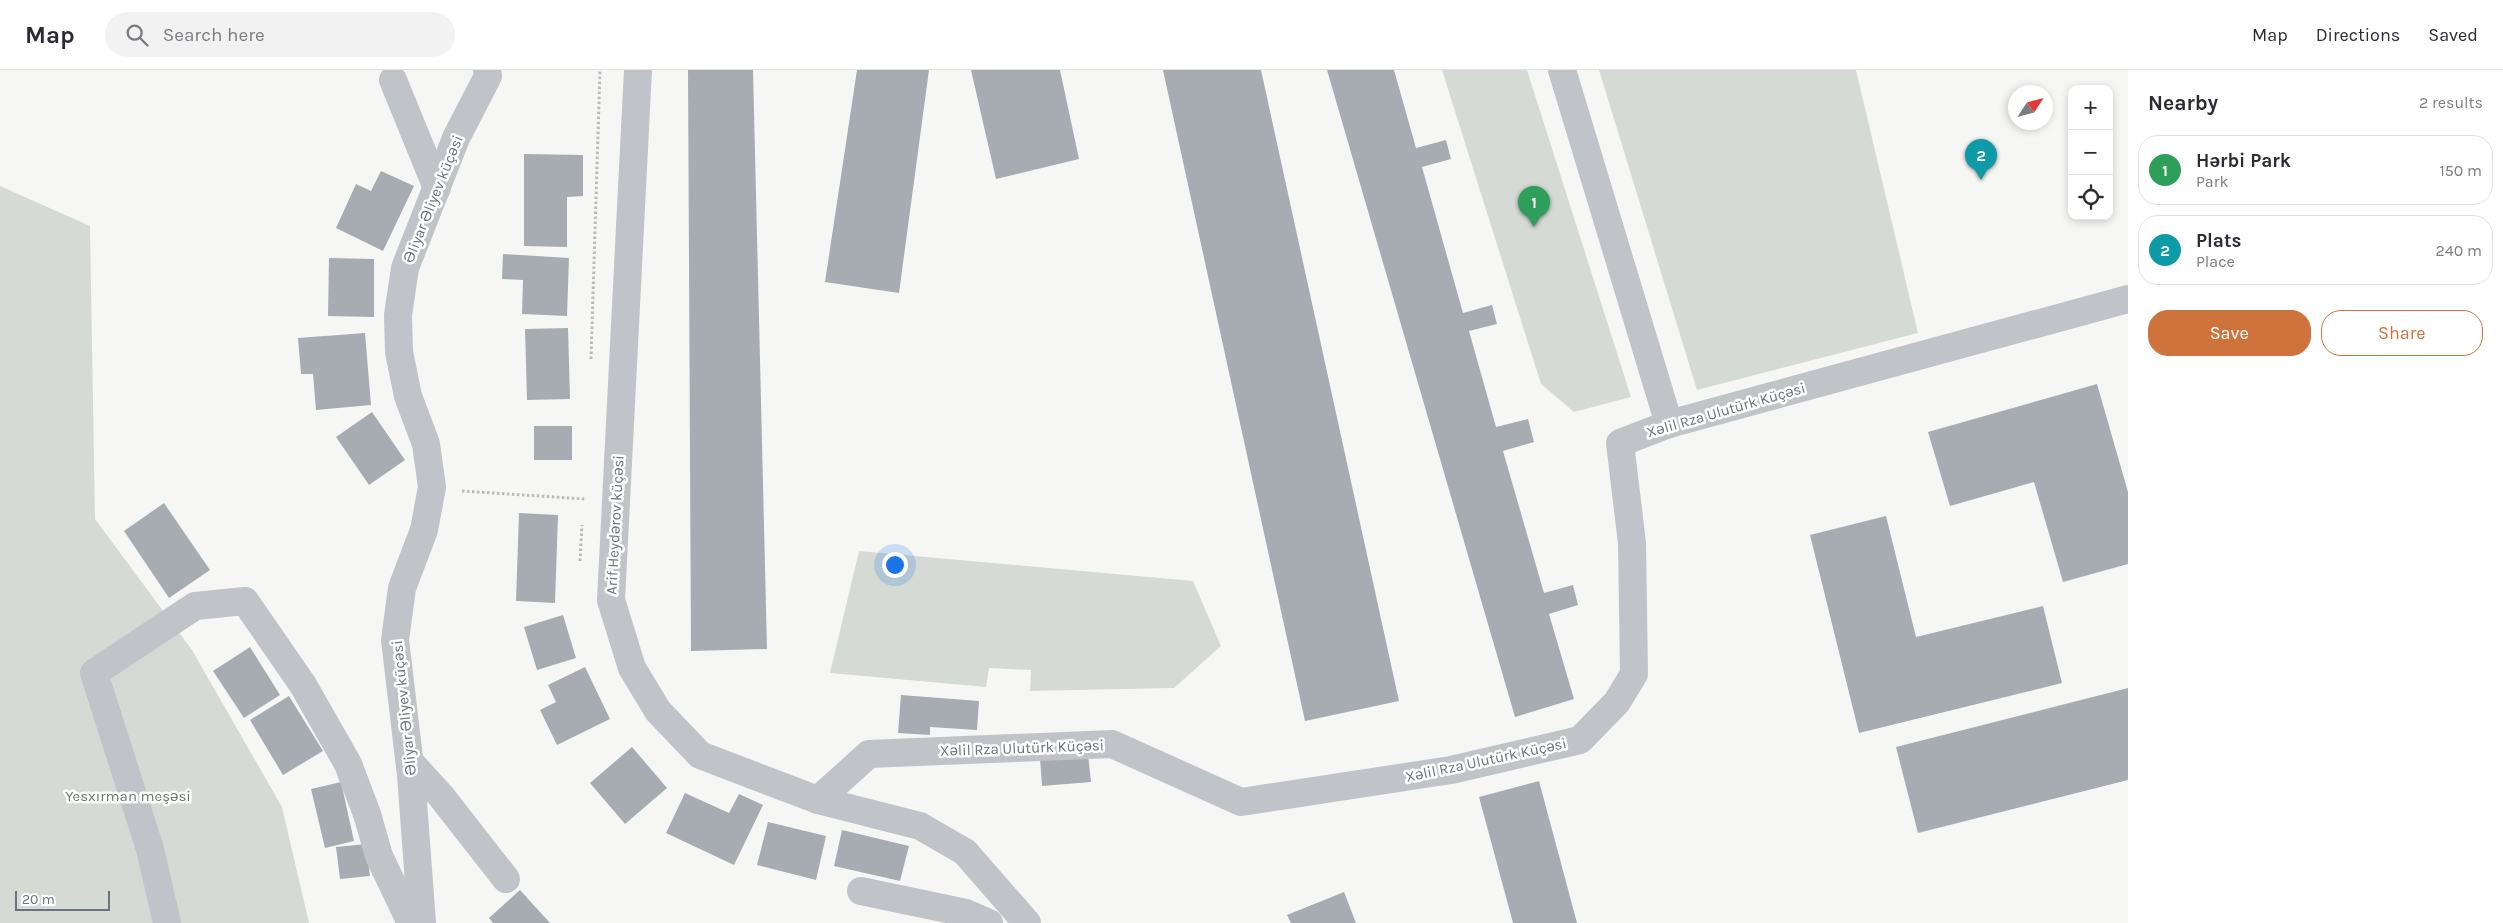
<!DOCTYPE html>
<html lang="en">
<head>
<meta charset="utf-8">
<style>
  :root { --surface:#fff; --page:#f2f2f3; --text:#2b2b33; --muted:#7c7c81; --line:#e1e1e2; --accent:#cf733c }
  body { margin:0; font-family:Karla,sans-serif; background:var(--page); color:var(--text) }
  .controls { position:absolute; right:15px; top:15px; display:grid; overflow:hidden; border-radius:10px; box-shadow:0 2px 8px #0003 }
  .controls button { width:45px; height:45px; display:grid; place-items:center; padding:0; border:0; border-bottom:1px solid var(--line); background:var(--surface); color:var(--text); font:25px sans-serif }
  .compass { position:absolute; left:2008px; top:15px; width:45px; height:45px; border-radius:50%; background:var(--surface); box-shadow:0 2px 8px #0003; rotate:54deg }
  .scale { position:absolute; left:15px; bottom:12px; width:95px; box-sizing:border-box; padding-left:5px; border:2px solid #697381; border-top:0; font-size:14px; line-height:18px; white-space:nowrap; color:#697381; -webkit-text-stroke:4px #fff; paint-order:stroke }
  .you { position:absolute; left:894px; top:494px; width:18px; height:18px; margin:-12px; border:4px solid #fff; border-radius:50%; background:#1a73e8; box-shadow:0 0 0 8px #1a73e833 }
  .badge { display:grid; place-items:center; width:32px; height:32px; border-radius:50%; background:var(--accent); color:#fff; font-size:16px; font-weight:700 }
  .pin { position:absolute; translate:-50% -41px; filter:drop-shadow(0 1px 2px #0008) }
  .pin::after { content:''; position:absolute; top:26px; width:18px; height:15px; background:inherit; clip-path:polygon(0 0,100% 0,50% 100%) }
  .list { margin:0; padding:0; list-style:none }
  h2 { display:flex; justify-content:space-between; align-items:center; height:65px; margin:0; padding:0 20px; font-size:21px }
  h2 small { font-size:16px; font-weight:400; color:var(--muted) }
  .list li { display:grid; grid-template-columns:32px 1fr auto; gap:15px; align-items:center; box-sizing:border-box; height:70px; margin:0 10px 10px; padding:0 10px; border:1px solid var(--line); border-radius:20px }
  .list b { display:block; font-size:19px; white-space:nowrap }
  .list p { margin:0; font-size:16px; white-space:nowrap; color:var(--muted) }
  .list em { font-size:16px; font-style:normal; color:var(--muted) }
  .actions { display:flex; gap:10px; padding:15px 20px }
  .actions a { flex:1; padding:11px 0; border:1px solid var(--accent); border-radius:20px; text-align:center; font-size:18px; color:var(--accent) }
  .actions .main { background:var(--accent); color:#fff }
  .icon { flex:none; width:28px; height:28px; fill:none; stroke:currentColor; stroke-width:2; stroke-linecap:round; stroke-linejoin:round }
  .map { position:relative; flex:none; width:2128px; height:853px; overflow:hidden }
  header { display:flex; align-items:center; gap:30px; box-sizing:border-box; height:70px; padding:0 25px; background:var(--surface); border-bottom:1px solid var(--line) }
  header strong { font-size:24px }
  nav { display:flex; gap:28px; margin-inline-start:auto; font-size:18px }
  .search { width:350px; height:45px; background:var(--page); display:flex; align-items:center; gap:12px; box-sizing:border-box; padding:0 18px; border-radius:28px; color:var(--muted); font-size:19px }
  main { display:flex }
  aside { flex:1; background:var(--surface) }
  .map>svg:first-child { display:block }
  .green { fill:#d5dbd4 }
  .building { fill:#a7acb3 }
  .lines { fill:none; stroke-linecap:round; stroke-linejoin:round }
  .path { stroke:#b8babd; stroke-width:3; stroke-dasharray:2.5 2.5; stroke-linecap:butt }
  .minor { stroke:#c0c3c7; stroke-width:28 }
  .labels { text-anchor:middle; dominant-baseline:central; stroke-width:5; stroke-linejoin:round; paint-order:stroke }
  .street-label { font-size:15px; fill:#697381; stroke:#fff }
  .park-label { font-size:15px; fill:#687967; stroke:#fff }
</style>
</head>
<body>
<header>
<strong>Map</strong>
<div class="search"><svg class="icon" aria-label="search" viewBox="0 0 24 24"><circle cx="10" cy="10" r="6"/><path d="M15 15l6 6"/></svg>Search here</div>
<nav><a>Map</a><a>Directions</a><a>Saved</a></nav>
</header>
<main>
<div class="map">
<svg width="2128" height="853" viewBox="0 0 2128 853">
  <rect width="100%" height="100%" fill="#f6f7f4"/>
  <g class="green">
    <path d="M1442,0H1527L1631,327L1574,342L1541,314Z"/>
    <path d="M1599,0H1856L1918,263L1697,320Z"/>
    <path d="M0,116L90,156L95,449L192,580L282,737L309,853H0Z"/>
    <path d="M859,481L1193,511L1221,576L1174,618L1030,621L1031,600L989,598L986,617L830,603Z"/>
  </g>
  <g class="building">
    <path d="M688,0H753L767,579L691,581Z"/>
    <path d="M857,0H929L899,223L825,212Z"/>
    <path d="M971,0H1060L1079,89L996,109Z"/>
    <path d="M1163,0H1261L1399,631L1305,651Z"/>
    <path d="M1327,0H1394L1416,78L1446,70L1451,89L1422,97L1463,243L1492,235L1497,254L1469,261L1496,357L1528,349L1534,372L1503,381L1544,523L1573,515L1578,535L1549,544L1574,629L1515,647Z"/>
    <path d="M524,84L583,85V126L567,127V177L524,176Z"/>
    <path d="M381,101L414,116L383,181L336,158L356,114L371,121Z"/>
    <path d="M503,184L569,188L567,246L522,244L523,210L502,209Z"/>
    <path d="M329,188L374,189V247L328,246Z"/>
    <path d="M568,258L570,329L527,330L525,259Z"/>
    <path d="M365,263L371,335L316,340L313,304H301L298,268Z"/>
    <path d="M2097,314L2128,422V494L2063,512L2034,412L1950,436L1928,362Z"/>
    <path d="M372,342L405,390L369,415L336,367Z"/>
    <rect x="534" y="356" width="38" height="34"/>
    <path d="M164,433L210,500L169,528L124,461Z"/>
    <path d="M519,443L558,445L555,533L516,531Z"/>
    <path d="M1886,446L1916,567L2043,536L2062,613L1859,663L1810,465Z"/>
    <path d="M563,545L576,588L537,600L524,557Z"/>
    <path d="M250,577L280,625L244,648L213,601Z"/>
    <path d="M585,597L610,649L557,675L540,640L556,632L548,615Z"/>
    <path d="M2128,618V710L1918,763L1896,677Z"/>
    <path d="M901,625L979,631L977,660L930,657V665L898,663Z"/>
    <path d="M289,626L323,681L283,705L250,650Z"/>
    <path d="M632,677L667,718L625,754L590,713Z"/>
    <path d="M1088,684L1091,712L1042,716L1040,688Z"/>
    <path d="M1539,711L1577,853H1513L1479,727Z"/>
    <path d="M341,712L354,771L325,778L311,719Z"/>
    <path d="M685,723L729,743L739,724L763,735L734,795L666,763Z"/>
    <path d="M768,752L826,766L816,810L757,795Z"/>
    <path d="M842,760L909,776L900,811L834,796Z"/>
    <path d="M366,774L370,806L340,809L336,777Z"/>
    <path d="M520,820L550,853H493L489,848Z"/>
    <path d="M1344,822L1356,853H1291L1287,845Z"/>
  </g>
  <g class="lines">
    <g class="path">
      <path d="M591,289L600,0"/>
      <path d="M462,421L585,429"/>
      <path d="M580,491L582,455"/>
    </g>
    <g class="minor">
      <path d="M638,0L611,530L632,598L658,641L700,685L818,730L920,756L965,782L1027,853"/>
      <path d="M1562,0L1669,354"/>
      <path d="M393,10L437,118"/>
      <path d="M410,692L441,726L506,809"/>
      <path d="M818,730L869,684L1112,674L1241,732L1451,700L1580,670L1617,632L1634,604L1632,473L1620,373L1669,354L2128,229"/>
      <path d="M861,821L966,843L989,853"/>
      <path d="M167,853L150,779L94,603L195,536L245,531L303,615L348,694L367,744L379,786L411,853"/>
      <path d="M422,853L411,705L395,570L402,518L424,460L432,417L426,374L408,326L399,282L398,245L405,198L456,68L488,6L487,0"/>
    </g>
  </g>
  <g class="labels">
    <g class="street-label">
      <text transform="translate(433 129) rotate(-68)">Əliyar Əliyev küçəsi</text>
      <text transform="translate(1726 340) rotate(-16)">Xəlil Rza Ulutürk Küçəsi</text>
      <text transform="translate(615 455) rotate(-87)">Arif Heydərov küçəsi</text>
      <text transform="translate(404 638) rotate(-96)">Əliyar Əliyev küçəsi</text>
      <text transform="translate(1022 678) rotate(-2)">Xəlil Rza Ulutürk Küçəsi</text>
      <text transform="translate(1486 690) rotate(-12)">Xəlil Rza Ulutürk Küçəsi</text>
    </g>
    <g class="park-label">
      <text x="128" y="726">Yesxırman meşəsi</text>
    </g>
  </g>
</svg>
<div class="controls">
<button>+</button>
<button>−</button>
<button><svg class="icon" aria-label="locate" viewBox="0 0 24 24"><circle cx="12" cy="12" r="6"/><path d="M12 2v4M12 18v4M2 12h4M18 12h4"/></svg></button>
</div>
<svg class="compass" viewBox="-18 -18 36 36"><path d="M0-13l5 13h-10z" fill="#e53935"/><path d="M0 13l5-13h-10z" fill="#7c7c81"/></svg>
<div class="scale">20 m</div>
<div class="you"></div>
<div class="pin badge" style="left:1534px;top:157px;background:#2e9e5b">1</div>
<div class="pin badge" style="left:1981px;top:110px;background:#0f9aa8">2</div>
</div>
<aside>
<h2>Nearby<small>2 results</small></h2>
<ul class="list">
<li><span class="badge" style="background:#2e9e5b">1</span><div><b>Hərbi Park</b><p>Park</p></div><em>150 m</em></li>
<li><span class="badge" style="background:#0f9aa8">2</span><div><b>Plats</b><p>Place</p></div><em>240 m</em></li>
</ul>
<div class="actions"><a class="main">Save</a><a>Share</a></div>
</aside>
</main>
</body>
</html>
